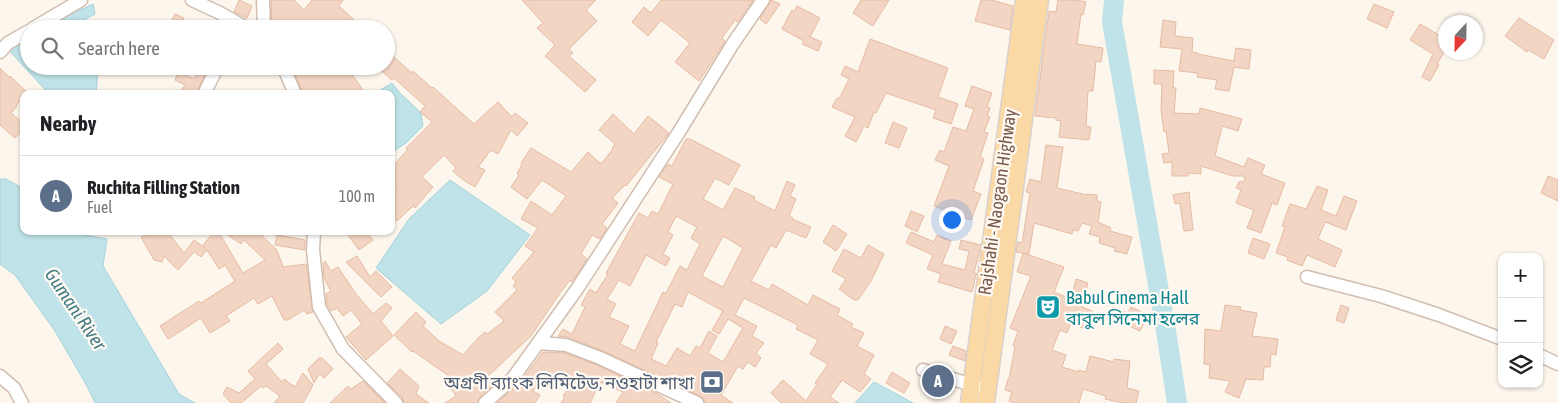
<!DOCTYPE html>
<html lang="en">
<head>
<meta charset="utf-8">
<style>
  :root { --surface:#fff; --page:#f6f6f6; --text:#202124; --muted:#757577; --line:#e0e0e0; --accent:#db2777 }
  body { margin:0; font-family:"Asap Condensed","Noto Sans Bengali",sans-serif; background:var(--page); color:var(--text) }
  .controls { position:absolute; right:15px; bottom:15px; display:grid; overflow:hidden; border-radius:10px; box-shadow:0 1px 4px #0004 }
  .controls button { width:45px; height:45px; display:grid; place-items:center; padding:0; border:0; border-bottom:1px solid var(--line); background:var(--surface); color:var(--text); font:25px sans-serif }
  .compass { position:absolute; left:1438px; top:15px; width:45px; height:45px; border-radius:50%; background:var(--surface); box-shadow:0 1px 4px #0004; rotate:202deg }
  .you { position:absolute; left:951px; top:219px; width:18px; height:18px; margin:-12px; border:4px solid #fff; border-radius:50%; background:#1a73e8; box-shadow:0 0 0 8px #1a73e833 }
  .badge { display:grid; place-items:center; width:32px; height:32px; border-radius:50%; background:var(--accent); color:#fff; font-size:16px; font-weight:700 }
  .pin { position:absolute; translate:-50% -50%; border:2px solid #fff; box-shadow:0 1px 5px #0006 }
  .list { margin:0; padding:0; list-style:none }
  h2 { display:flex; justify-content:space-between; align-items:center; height:65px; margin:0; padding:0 20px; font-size:21px }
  h2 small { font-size:16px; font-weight:400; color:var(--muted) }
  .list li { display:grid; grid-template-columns:32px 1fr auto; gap:15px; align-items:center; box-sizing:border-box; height:80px; padding:0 20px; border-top:1px solid var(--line) }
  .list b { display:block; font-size:19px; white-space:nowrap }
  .list p { margin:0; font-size:16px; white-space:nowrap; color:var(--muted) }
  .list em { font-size:16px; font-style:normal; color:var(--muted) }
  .icon { flex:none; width:28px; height:28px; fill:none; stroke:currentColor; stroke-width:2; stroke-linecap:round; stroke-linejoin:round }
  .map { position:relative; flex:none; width:1558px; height:403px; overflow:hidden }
  .search { position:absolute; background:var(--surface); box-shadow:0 1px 4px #0004; left:20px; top:20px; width:375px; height:55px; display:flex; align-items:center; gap:12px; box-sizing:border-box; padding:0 18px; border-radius:28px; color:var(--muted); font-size:19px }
  .panel { position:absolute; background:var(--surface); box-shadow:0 1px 4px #0004; left:20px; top:90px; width:375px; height:145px; border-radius:10px }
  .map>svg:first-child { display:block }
  .water { fill:#bfe3e8; stroke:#a5d3da }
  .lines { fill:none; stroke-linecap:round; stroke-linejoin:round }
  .river { stroke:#bfe3e8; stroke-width:20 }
  .building { fill:#f3d5c3; stroke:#e6bba3; fill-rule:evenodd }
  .minor-casing { stroke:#d1beb0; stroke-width:15 }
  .major-casing { stroke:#dad1cd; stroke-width:19 }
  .minor { stroke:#fff; stroke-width:12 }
  .major { stroke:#fbd9a5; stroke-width:16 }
  .labels { text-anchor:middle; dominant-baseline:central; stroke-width:4.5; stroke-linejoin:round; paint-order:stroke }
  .street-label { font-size:18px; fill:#7a5c4d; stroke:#fffaf3 }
  .culture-label { font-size:18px; fill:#0d838f; stroke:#fffaf3; text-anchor:start }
  .service-label { font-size:18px; fill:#4e5e75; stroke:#fffaf3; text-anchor:end }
  .water-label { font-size:19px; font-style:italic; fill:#437c86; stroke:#fffaf3 }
</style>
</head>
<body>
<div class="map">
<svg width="1558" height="403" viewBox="0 0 1558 403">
  <rect width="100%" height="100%" fill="#fdf6ec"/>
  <g class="water">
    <path d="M93,4L95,14L68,29H40Z"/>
    <path d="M29,34V66H94L98,70L96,94H49L7,48Z"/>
    <path d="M392,83L400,93L421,113L423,126L406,143L391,153V94H374Z"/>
    <path d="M0,179H6L24,189V231H81L84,235L107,239L103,266L179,394L195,403H95L88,388L55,331L15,275L0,264Z"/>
    <path d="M450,180L530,235L487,291L441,324L376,268L409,219Z"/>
    <path d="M874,382L913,403H855Z"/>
  </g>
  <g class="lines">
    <path class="river" d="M1114,0L1112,22L1166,331L1177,403"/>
  </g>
  <g class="building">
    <path d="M239,0L252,6L247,18L234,12Z"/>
    <path d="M271,0H294L304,10L312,0H343L339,6L356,22L350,29H290L286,26L283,29H272Z"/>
    <path d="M522,0H596L586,10L597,21L569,49L573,53L569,56L596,80L585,92L545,56L555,45L537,28L543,23Z"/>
    <path d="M661,0H753L738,22L735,20L722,38L725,41L699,81L675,62L690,43L661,20L648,36L632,22L644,7L651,13Z"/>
    <path d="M771,0L780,4L766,24L760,19Z"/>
    <path d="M861,0H889L873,26L853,13Z"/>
    <path d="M981,0H991L1013,6L1010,30L975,21Z"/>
    <path d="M1058,0H1076L1086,2L1083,15L1081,14L1077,44L1103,48L1101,62L1096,61L1093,91H1088L1086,126L1091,127L1089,140L1059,137L1061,121L1056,120V118L1035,116L1049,11L1056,12Z"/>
    <path d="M1374,4L1394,12L1387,28L1367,19Z"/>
    <path d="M797,6L820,18L810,37L822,42L818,51L802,44L804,41L782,29L792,10L794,12Z"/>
    <path d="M175,14L184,18L178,29H167Z"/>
    <path d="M1519,18L1554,40L1544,59L1528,50L1527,52L1505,36Z"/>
    <path d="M1163,20L1176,22L1175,36L1193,38L1192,52L1198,53V54L1234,61L1236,48L1251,50L1249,69L1234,67L1229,91L1215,89L1217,80L1197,77L1198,73L1179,71L1182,49L1160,47Z"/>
    <path d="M1420,24L1446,39V49L1437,64L1439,65L1430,81L1422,77L1433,54L1410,40Z"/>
    <path d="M870,39L948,68L938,97L958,104L951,124L933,118L936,110L886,93L876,113L874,112L868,128L864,126L856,142L845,136L855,117L832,107L837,98L839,99L849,79L841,75L845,66L858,72Z"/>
    <path d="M386,50L412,73L413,71L432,88L433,87L474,124L498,102L512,117L515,113L528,123L517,136L511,130L498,154L491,150L478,167L485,170L475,187L462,179L453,171L456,168L444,155L422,177L433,187L415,208L413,206L397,221L391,215V190L397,185L391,181V173L395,168L393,166L408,149L406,148L432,122L420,112L425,106L394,78L392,80L376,66H386Z"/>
    <path d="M200,66H209L196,94H187L181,90L185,85L175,80L178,72L194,79Z"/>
    <path d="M292,66H357L351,73L363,90L357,94H303Z"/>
    <path d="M0,68L9,77L10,76L28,93L24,94V97L16,105L17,106L11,113L24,124V128L15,138L0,125Z"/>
    <path d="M1154,70L1174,71L1173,88H1176L1174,113L1199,114L1200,108L1242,119L1238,131L1222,126L1215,156L1244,167L1248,158L1265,165L1261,174L1285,183L1277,205L1272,203L1261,233L1247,228L1254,210L1236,203L1241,190L1236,188L1239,182L1245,181L1244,176H1233L1201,166V174L1188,173V176H1172V162L1164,163L1162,154L1169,153L1166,131L1164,132L1161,110L1162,84H1154Z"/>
    <path d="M972,86L992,93L987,107L990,108L987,116L990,117L984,132L988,133L980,157L984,159L973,191L981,194L971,220L934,206L949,166L935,160L940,150L944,152L953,127L966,131L974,109L965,106Z"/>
    <path d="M613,114L634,134L648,116L669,133L626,186L625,185L612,198L618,203L602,224L607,228L600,239L592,235L581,254L587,259L572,282L570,280L560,293L531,336L486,378L492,386L480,397L477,403H445L456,396L444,378L449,376L413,351L412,352L394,335L416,312L426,322L423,326L439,341L463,355L478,338L485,332L487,334L504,321L495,312L517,290L513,286L516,282L512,278L534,252L525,246L538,228L521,219L531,201L552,215L566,196L542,180L527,199L511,187L519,175L517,174L522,164L521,163L531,148L571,172L588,152L601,164L613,149L612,148L615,144L599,130Z"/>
    <path d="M893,122L907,128L899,148L885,143Z"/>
    <path d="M686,139H690L740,165L729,185L715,178L703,199L723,210L735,188L755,197L754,200L775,211L787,181L795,185L790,196L796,199L789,216L793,218L792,219L811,227L806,238L786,230L776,248L771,245L751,281L769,290L772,284L808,305L813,295L840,309L837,315L853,324L851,327L864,333L857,346L874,355L864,374L871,379L860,392L842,380L830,397L839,403H781L771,393L783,380L806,401L817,384L815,383L828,364L810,354L818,340L796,329L798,325L744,298L735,315L757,326L752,336L764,343L756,353L761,358L755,367L748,362L743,369L738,366L721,395L733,403H705L704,399L700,396L603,351L569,337L558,336L563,329L572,334L585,307L581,305L590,289L596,293L608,274L606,273L639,213L648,218L652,211L658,214L673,184L659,177L668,164L672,166ZM676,216L697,227L691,238L700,244L687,270L680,266L666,293L663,292L635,351L620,344L629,326L609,317L616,304L607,299L619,280L630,286L646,255L666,266L670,258L663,254L673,235L668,232ZM723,236L743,248L723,287L702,276ZM688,292L723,311L712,330L719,334L728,319L743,328L723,362L708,353L717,336L709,331L700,348L696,346L690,356L677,348L666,366L651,359L658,343L656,342L675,304L682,307Z"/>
    <path d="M1046,145L1063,147L1057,188L1087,195V194L1097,195V201L1101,202L1098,222L1111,228L1110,231L1132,237L1127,254L1114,251L1115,248L1099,243L1100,237L1089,234L1092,226L1082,223L1078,231L1073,230L1072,234L1034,223L1029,254L1016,252L1018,242L1022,243L1030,193L1026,192L1030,179L1041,182Z"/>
    <path d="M1548,176L1558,180V201L1541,193Z"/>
    <path d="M1317,186L1328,190L1321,210L1336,216L1344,196L1357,201L1346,230L1325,222L1318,239L1342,250L1335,267L1307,255L1302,266L1287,260L1288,257L1276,253L1285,227L1282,226L1290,204L1306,209Z"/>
    <path d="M1189,192L1193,230L1184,231L1180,203L1175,204L1173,195Z"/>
    <path d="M911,211L924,216L917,232L905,226Z"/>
    <path d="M833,225L847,234L836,251L823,242Z"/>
    <path d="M156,231H167L184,253L194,240L205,248L203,245L215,231H218L243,273L265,260L244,240L241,244L222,231H257L277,250L283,267L306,264L313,312L307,314L304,310L288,320H284L272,296L258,304L254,298L226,316L230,321L210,333L201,318L168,339L160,326L199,301L201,303L235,281L225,265L219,269L207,250L201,257L194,252L178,270L164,256L162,262L154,260L141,237L148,233L151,237Z"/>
    <path d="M345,231H366L373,240L359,250Z"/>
    <path d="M911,232L934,242L937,235L951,241L942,264L965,270L969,251L959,249L961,240L981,245L974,273L977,274L976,275L972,292L938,282L941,274L927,269L933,255L906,243Z"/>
    <path d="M277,235L305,240V250L275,245Z"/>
    <path d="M1253,238L1270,244L1264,259L1248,253Z"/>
    <path d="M868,245L884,254L871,281L858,300H854L839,289L846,279L832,271L844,249L861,258Z"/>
    <path d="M1023,253L1064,267L1054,292L1071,299L1076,279L1088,283L1082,307L1094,312L1087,330L1071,323L1067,333L1060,330L1052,350L1066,355L1062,367L1079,372V370L1086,372L1090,356L1114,362V359L1130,361L1127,388L1139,391L1136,403H1123L1105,399L1106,396L1083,389L1079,403H1014L1009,401L1012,392L1005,390L1008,379H1009L1015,347L1013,346L1018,331L1010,328L1031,276L1017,272Z"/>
    <path d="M357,256L370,277L376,271L392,287L381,297L346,262Z"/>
    <path d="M325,261L331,271L338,267L356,294L373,314L386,303L392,308L381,321L393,336L366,360L346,337L362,324L351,310L343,316L337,308L331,311L327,304L326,294L331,291L324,278L323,263Z"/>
    <path d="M1225,305L1241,307L1240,310L1257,313L1252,336L1278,339L1276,355L1271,354L1270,367H1264L1263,380L1246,379L1239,398L1225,392L1230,381L1209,378L1210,365L1204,364L1205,329L1221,331Z"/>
    <path d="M1341,305L1349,308L1344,323L1336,320Z"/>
    <path d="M1113,307L1128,313L1131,307L1148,315L1140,331L1109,317Z"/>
    <path d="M945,326L957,331L951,344L940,339Z"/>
    <path d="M278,343L283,349L266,364L282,382L284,379L295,387L303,373L313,385L303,403H274L280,396L266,386L263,388L261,386L241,403H231L223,394L227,387L239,393L255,379L248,371Z"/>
    <path d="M953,346L966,351L965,361L949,355Z"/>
    <path d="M543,352L564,353L597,365L656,393L671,403H616L623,392L600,382L590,403H561L565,397L563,396L570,386L547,372L533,391L540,395L535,403H497L519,384Z"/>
    <path d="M319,358H322L333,369L324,378L319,374L314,383L308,369Z"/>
    <path d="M400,369L419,386L416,394L429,403H404L402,397L387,383Z"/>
    <path d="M892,372L910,383L904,393L886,383Z"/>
    <path d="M363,381L385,403H330L348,386L351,389Z"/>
  </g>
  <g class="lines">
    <defs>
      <g id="minor">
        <path d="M192,0L220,13L248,29"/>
        <path d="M263,0L264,29"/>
        <path d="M32,29L81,0"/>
        <path d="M0,52L8,43L29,31"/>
        <path d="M283,66L295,94"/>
        <path d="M204,94L218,66"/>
        <path d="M314,231L313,250L319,307L343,349L396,403"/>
        <path d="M1307,277L1381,296L1439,315L1502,339"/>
        <path d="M538,343L566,345L600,358L697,403"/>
        <path d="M1539,355L1558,364"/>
        <path d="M923,370L979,387"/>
        <path d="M0,376L14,388L22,403"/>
        <path d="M485,403L513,378L577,289L679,132L732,45L763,0"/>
      </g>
      <g id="major">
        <path d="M969,403L1024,0"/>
        <path d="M986,403L1040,0"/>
      </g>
    </defs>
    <use href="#minor" class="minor-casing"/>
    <use href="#major" class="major-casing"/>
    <use href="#minor" class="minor"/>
    <use href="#major" class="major"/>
  </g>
  <defs>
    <symbol id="theatre-square" viewBox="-11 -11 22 22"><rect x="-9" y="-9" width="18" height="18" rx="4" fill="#0f9aa8" stroke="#fffaf3"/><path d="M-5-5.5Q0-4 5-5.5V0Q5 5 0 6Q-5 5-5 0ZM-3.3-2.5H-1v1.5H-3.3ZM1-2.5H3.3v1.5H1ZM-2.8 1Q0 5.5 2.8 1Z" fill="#fff"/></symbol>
    <symbol id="bank-square" viewBox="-11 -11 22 22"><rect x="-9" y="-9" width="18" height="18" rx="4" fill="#5c6f8a" stroke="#fffaf3"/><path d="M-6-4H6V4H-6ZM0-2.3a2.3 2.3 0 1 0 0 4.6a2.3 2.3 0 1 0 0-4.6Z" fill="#fff"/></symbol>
  </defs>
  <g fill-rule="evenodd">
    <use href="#theatre-square" x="1034" y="293" width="28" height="28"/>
    <use href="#bank-square" x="698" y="368" width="28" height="28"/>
  </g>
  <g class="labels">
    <g class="street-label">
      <text transform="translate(997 202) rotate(-82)">Rajshahi - Naogaon Highway</text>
    </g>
    <g class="culture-label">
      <text x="1066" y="297">Babul Cinema Hall<tspan x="1066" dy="21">বাবুল সিনেমা হলের</tspan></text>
    </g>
    <g class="service-label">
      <text x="694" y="382">অগ্রণী ব্যাংক লিমিটেড, নওহাটা শাখা</text>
    </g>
    <g class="water-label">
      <text transform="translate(76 309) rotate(56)">Gumani River</text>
    </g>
  </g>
</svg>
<div class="controls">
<button>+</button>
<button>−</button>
<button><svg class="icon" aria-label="layers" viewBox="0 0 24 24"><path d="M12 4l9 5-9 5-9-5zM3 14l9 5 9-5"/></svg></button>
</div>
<svg class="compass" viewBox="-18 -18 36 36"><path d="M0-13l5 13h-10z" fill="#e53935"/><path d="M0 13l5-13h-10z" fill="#757577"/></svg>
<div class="you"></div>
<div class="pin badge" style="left:938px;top:381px;background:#5c6f8a">A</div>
<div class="search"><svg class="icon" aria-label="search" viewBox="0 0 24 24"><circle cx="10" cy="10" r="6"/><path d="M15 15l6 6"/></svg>Search here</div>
<section class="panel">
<h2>Nearby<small></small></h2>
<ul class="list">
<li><span class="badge" style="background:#5c6f8a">A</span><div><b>Ruchita Filling Station</b><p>Fuel</p></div><em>100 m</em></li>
</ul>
</section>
</div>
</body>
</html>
